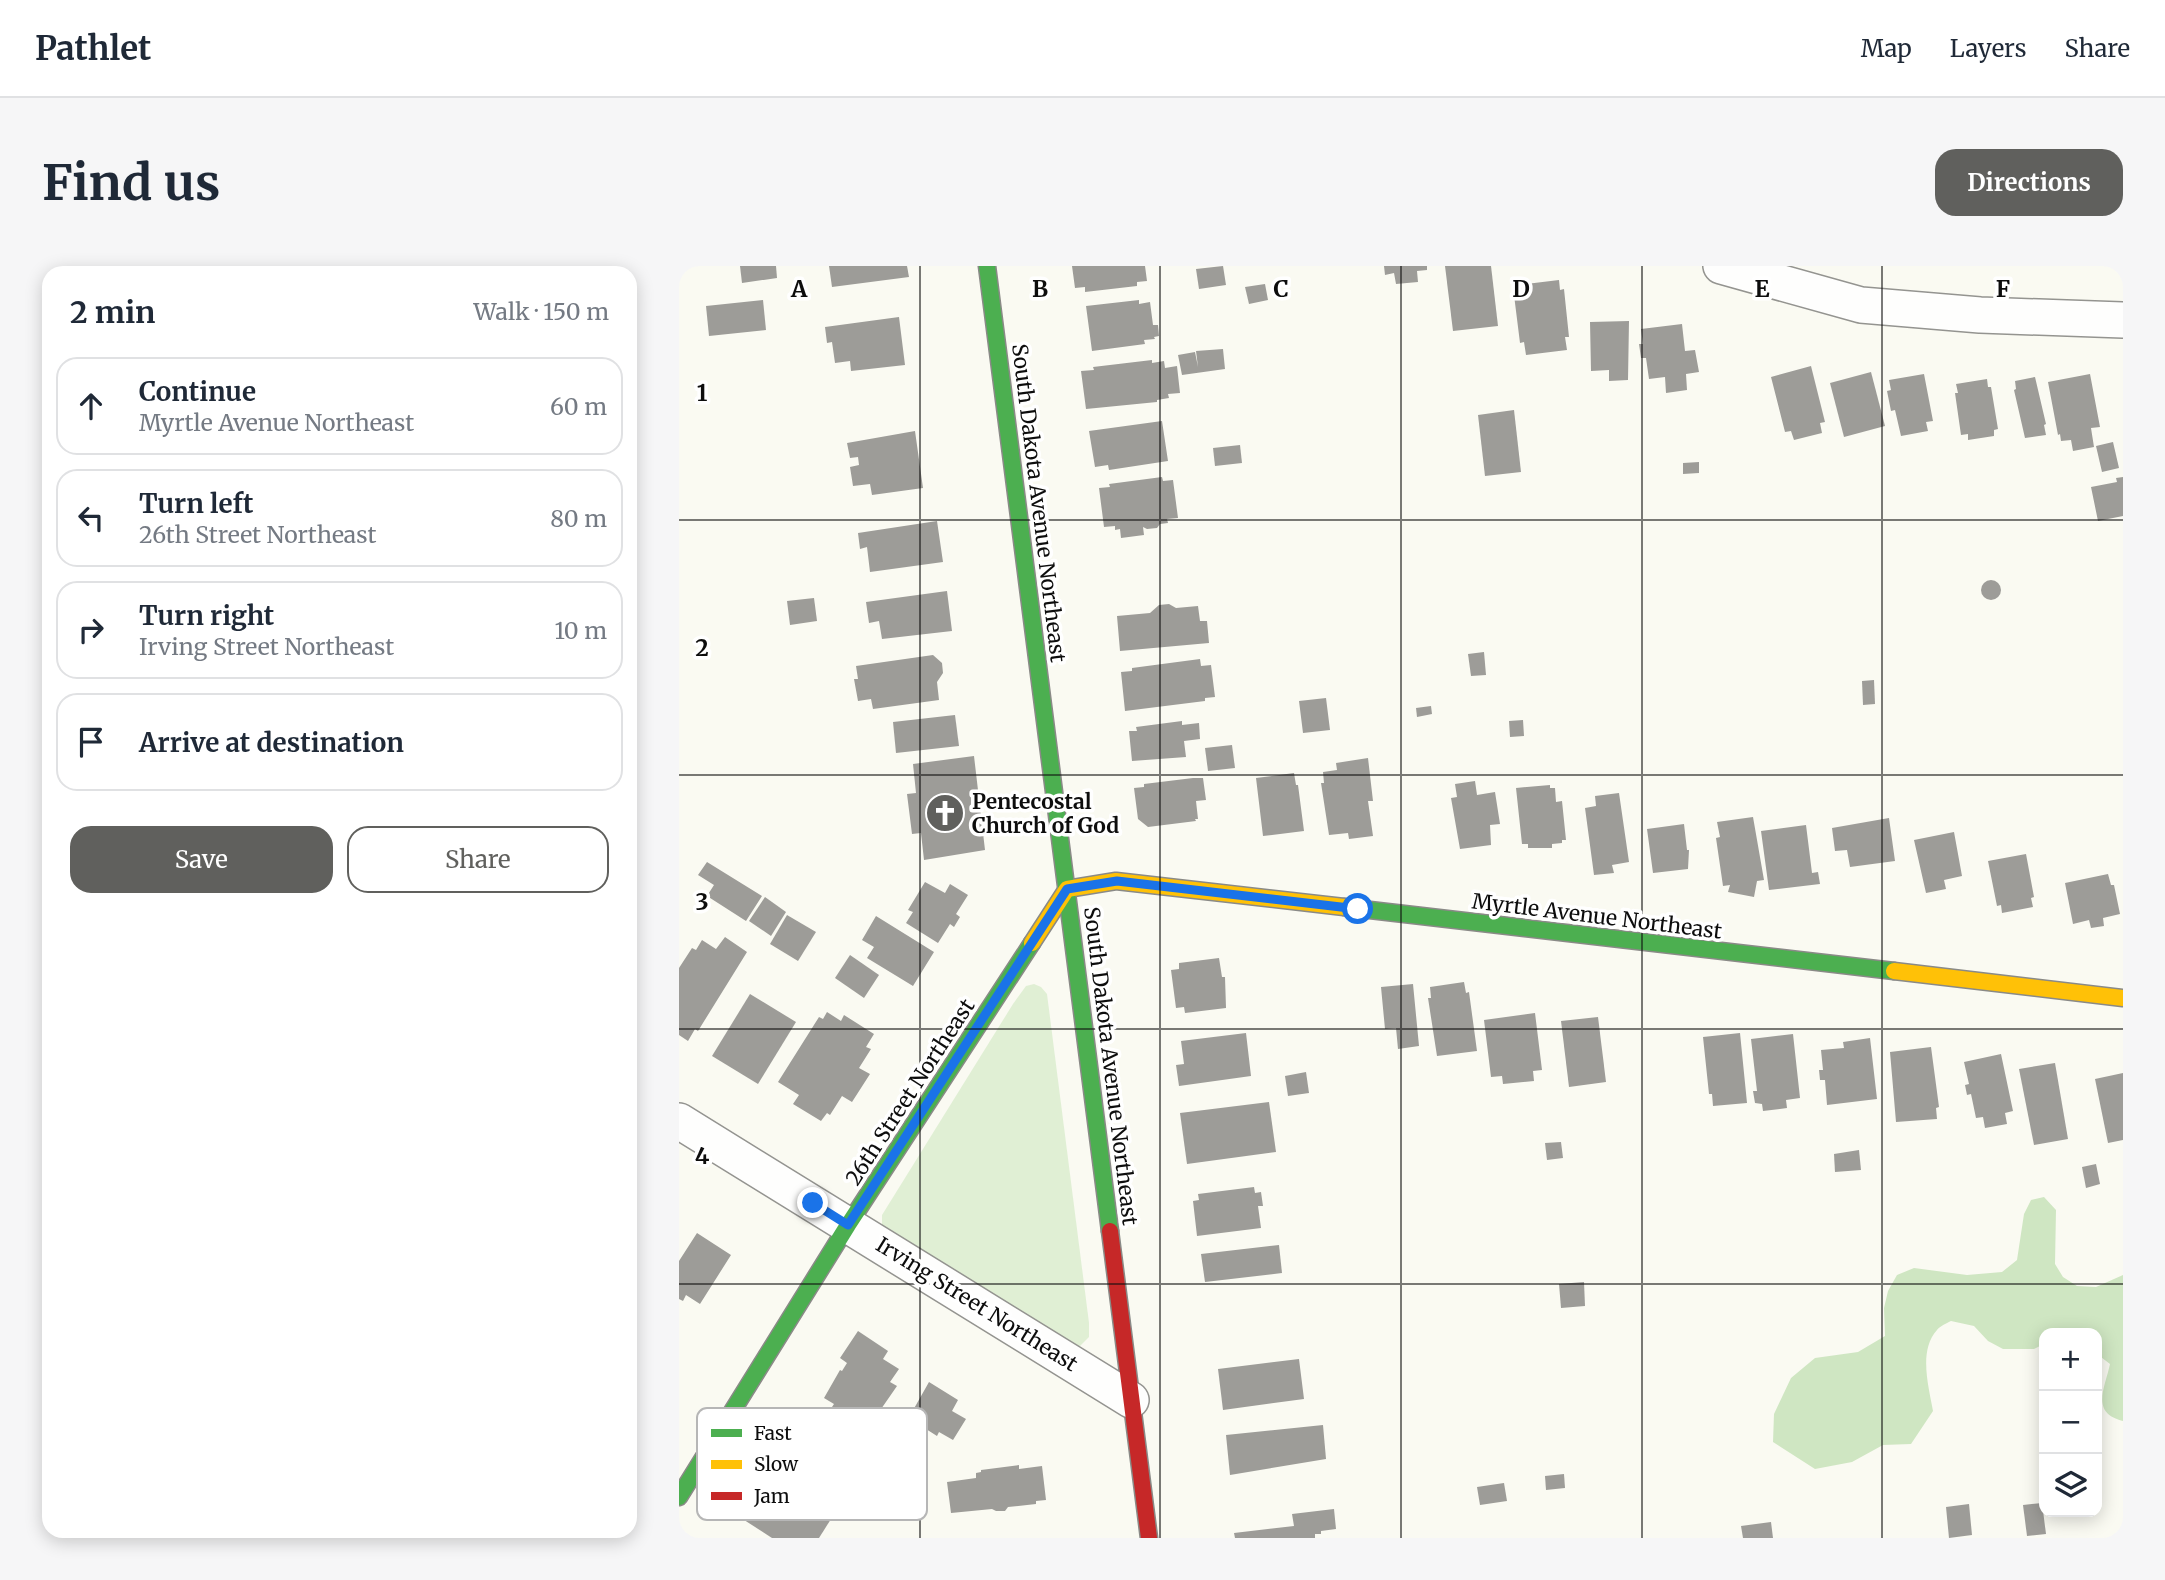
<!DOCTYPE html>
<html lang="en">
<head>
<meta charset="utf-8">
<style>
  :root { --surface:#fff; --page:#f6f6f7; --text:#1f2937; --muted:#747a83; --line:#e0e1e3; --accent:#60605d }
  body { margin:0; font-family:Merriweather,serif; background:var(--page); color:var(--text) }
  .controls { position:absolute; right:21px; bottom:21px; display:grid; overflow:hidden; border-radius:14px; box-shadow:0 4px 18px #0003 }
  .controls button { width:63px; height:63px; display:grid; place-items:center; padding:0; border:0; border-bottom:2px solid var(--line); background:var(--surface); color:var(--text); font:35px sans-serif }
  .stop { position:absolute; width:21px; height:21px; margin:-16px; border:5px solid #1a73e8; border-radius:50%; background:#fff }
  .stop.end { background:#1a73e8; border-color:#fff; box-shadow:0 2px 7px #0008 }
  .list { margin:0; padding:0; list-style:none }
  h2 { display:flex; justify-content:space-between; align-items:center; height:91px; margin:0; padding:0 28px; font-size:30px }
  h2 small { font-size:23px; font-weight:400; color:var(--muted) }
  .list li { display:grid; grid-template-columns:46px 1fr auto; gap:21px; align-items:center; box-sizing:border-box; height:98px; margin:0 14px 14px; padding:0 14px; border:2px solid var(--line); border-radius:21px }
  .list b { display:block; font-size:26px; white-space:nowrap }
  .list p { margin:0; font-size:23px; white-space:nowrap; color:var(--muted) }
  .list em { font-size:23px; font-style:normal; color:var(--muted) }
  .actions { display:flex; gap:14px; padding:21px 28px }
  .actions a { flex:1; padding:16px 0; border:2px solid var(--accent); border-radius:21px; text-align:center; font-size:24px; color:var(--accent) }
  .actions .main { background:var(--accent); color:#fff }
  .icon { flex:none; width:38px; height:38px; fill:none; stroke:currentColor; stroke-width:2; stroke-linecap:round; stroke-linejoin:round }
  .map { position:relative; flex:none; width:1444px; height:1272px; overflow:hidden; border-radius:21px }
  header { display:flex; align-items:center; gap:42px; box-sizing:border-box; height:98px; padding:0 35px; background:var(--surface); border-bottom:2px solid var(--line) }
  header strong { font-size:33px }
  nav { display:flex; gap:38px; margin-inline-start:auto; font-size:24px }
  .intro { display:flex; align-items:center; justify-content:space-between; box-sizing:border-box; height:168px; padding:0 42px }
  h1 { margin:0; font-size:49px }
  .button { padding:18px 32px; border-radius:21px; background:var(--accent); color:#fff; font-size:24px; font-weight:700 }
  main { display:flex; gap:42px; padding:0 42px }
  aside { flex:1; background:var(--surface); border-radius:21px; box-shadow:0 4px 18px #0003 }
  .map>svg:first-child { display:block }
  .green { fill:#e0efd4 }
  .forest { fill:#cfe6c2 }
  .building { fill:#9d9c98 }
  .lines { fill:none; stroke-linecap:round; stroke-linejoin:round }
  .street-casing { stroke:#949490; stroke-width:38 }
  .fast-casing { stroke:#8a8a87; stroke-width:19 }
  .slow-casing { stroke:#8a8a87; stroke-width:19 }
  .jam-casing { stroke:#8a8a87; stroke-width:19 }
  .street { stroke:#fefefd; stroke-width:35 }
  .fast { stroke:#4caf50; stroke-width:16 }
  .slow { stroke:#ffc107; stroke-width:16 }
  .jam { stroke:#c62828; stroke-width:16 }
  .route { stroke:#1a73e8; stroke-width:9 }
  .grid { fill:none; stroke:#0d0d0d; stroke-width:2; stroke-opacity:0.55 }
  .labels { text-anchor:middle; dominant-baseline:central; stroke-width:7; stroke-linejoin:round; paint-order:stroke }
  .street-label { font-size:21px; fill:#0d0d0d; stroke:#fff }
  .poi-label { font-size:21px; font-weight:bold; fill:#0d0d0d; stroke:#fff; text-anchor:start }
  .key { fill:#fff; stroke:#b6b6b6; stroke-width:2 }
  .key-label { font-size:19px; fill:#0d0d0d }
  .grid-label { font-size:23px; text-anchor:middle; font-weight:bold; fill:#0d0d0d; stroke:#fff; stroke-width:7; stroke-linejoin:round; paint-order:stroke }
</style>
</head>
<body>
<header>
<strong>Pathlet</strong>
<nav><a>Map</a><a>Layers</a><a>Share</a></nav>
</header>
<div class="intro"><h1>Find us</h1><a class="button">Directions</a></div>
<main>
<aside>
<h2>2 min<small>Walk · 150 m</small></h2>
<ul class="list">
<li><svg class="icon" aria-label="ahead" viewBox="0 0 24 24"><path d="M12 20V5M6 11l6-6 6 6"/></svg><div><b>Continue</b><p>Myrtle Avenue Northeast</p></div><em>60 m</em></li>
<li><svg class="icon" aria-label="left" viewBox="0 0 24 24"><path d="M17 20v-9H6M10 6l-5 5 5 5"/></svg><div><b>Turn left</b><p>26th Street Northeast</p></div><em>80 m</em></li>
<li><svg class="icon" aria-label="right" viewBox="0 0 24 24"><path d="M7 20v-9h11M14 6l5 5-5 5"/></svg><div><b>Turn right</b><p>Irving Street Northeast</p></div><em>10 m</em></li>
<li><svg class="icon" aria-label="arrive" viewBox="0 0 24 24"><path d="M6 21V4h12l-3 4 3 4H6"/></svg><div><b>Arrive at destination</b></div></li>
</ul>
<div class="actions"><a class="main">Save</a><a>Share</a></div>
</aside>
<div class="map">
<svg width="1444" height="1272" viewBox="0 0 1444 1272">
  <rect width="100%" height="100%" fill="#fafaf2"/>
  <path class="green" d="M355,718L362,721L368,728L410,1057V1071L400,1081H392L203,962V949L334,738L347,720Z"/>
  <path class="forest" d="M1365,931L1377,944L1376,998L1384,1011L1398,1020L1417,1021L1444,1009V1155C1411,1147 1426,1122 1431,1098L1418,1088V1067H1365V1078L1355,1083H1324L1309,1075L1295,1060L1272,1055C1268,1057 1261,1060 1258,1064C1239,1085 1250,1121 1254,1145L1232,1178L1204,1179L1173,1196L1136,1203L1094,1176L1095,1148L1112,1112L1136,1092L1179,1086L1206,1070L1205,1042L1209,1025L1218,1009L1235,1002L1288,1009L1323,1006L1338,994L1345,948L1352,934Z"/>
  <g class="building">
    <path d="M61,0H97L98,12L63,17Z"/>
    <path d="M150,0H228L230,11L153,21Z"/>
    <path d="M393,0H466L468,15L458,16V20L406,26V21L396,22Z"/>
    <path d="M544,0L547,19L520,23L517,3Z"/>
    <path d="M705,0H748V4L738,5L739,16L717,18L715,7L706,9Z"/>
    <path d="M766,0H812L819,60L774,65Z"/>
    <path d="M880,14L881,24L885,23L890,71H886L888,84L847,89L845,76L841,77L835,29H839L838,19Z"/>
    <path d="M586,18L589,34L570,38L566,21Z"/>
    <path d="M84,34L87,64L30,70L27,40Z"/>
    <path d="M460,34V38L471,36L474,59H479L480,70L475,71L476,73L465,74L466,78L413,85L407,40Z"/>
    <path d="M220,51L226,99L172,105L171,95L156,97L153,76L148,77L146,61Z"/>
    <path d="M950,55L949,114L930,115V104L912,105L911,56Z"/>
    <path d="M1003,58L1006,85L1016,84L1020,106L1007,108L1008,124L987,127L986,111L970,113L967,92H962L960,78H964L962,63Z"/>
    <path d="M544,83L546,103L503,109L499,89L516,86L519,101L517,85Z"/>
    <path d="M473,94V97L485,95L486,102L498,100L501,127L489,128L490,132L478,134V136L407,143L402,105L415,104L414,101Z"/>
    <path d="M1132,100L1146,156L1141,157L1143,167L1115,174L1112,165L1106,166L1092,111Z"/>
    <path d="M1192,106L1206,160L1165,171L1151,117Z"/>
    <path d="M1245,108L1254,155L1247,156L1249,165L1222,170L1216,144L1212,145L1208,125L1212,124L1210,114Z"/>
    <path d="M1411,108L1421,161L1412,162L1415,181L1394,185L1392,174L1382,175L1381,168L1379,169L1369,116Z"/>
    <path d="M1356,111L1367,158L1365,159L1367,169L1346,172L1335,124L1337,123L1336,115Z"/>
    <path d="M1308,113L1309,121H1312L1319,163L1315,164V170L1289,174V168L1282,169L1276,127H1279L1277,118Z"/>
    <path d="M835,144L842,206L806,210L799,149Z"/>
    <path d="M483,155L489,195L430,204L429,199L416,201L410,165Z"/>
    <path d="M236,165L244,222L193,229L191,218L174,220L171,201L180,199L179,191L171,192L168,177Z"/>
    <path d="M1434,176L1440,202L1423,206L1417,180Z"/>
    <path d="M561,179L563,197L536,200L534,182Z"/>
    <path d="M1020,196V207L1004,208V197Z"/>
    <path d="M483,211L484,215L494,214L499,252L488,253L489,257L481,258L478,262L468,263L464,261L465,269L442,272L441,263L436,264V260L425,261L420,222L431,221L430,218Z"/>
    <path d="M1444,211V250L1419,255L1412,221L1438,216L1437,212Z"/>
    <path d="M258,255L264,296L191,306L188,281L181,283L179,267Z"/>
    <circle cx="1312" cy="324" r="10"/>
    <path d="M268,325L273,365L203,373L200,355L190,357L187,336Z"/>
    <path d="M135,332L138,355L111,359L108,335Z"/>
    <path d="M490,338L497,342L519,340L521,355H528L530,377L441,385L438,350L471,347L480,339Z"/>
    <path d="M805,386L807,409L792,410L789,388Z"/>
    <path d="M254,389L263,397L264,407L258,416L260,434L194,443L192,433L179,435L175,413H179L177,400Z"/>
    <path d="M521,393L522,400L532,399L536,431L526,432V435L446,445L442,406L453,405V402Z"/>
    <path d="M1195,414L1196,438L1184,439L1183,415Z"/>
    <path d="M647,432L651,464L624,467L620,435Z"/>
    <path d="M752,440L753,448L738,451L737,442Z"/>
    <path d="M276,449L280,480L217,487L214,456Z"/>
    <path d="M844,454L845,470L831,471L830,455Z"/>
    <path d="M503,455V459L520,457L521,473L505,475L507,491L453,495L450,465H458L457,461Z"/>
    <path d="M553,479L556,502L529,505L526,482Z"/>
    <path d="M295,490L306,584L245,594L242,567L233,568L228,528L237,527L234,498Z"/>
    <path d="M689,492L694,535H689L694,570L670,573L669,567L650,569L642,517H645L644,506L658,504L657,497Z"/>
    <path d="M615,507L617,519H619L625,565L584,570L577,512Z"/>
    <path d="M514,512H524L527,534L517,535L519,553H516L517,555L469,561L459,553L455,522L465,521V518Z"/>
    <path d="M796,515L798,529L816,526L821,558L811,559L812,579L781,583L772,532L778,531L776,518Z"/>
    <path d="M871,519V522H876L877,536L883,535L887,574H883V577L873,578V582H849V578H843L837,522Z"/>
    <path d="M940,527L950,596L933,599L935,607L915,609L906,542L917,540L916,530Z"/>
    <path d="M1074,551L1085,614L1078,615L1075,631L1049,626L1051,619L1044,620L1037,572L1041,571L1038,556Z"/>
    <path d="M1210,552L1216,595L1171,601L1168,584L1156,585L1153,562Z"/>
    <path d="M1005,558L1008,584H1010L1009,603L974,607L968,563Z"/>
    <path d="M1127,559L1133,607L1139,606L1141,618L1090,624L1082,565Z"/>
    <path d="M1275,566L1283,610L1265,614L1267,623L1247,627L1235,574Z"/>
    <path d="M1347,588L1355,631L1352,632L1354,641L1323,647L1322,639L1318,640L1309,595Z"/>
    <path d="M28,596L83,630L67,655L28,630L35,619L19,609Z"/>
    <path d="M1429,608L1432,619H1435L1441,648L1424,652L1425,660L1412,662L1410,654L1394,658L1386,617Z"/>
    <path d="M246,616L266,627L271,618L289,629L277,648L281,651L275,661L271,658L259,677L227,657L234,646L229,644Z"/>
    <path d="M86,631L107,646L92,670L70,655Z"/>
    <path d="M108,649L137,666L119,695L91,678Z"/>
    <path d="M197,650L255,686L234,720L188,692L195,681L183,674Z"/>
    <path d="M46,671L68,686L19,765L16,763L9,775L0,769V702L13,682L17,684L23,674L37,683Z"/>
    <path d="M171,689L200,709L185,732L156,712Z"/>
    <path d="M540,692L543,711H546L547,742L506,747L505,741L497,742L492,704L500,703V697Z"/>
    <path d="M785,716L787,727L790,726L798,785L758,790L749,732H752L751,721Z"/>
    <path d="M734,718L740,780L719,783L717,762L706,763L702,721Z"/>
    <path d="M71,728L117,756L79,818L33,790Z"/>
    <path d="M148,746L162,755L165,749L195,768L187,781L192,783L180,802L191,808L173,836L163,830L151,849L148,847L142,855L114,838L120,829L99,816L140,751L144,753Z"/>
    <path d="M856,747L863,804L854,805L855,815L824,818L823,810L812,811L805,754Z"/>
    <path d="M919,751L927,816L890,821L882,755Z"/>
    <path d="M567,767L572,810L500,820L497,799L505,798L502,775Z"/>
    <path d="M1061,767L1068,837L1034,840L1033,828H1030L1024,771Z"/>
    <path d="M1114,768L1121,832L1107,834L1108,842L1084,845L1083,838L1076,837L1074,825H1078L1072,773Z"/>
    <path d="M1191,772L1198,833L1148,839L1146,814H1141L1140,804H1144L1142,784L1165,782L1164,776Z"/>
    <path d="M1252,781L1260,841L1257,842L1258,853L1217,856L1211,786Z"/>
    <path d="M1322,788L1334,845L1326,847L1328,858L1306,862L1304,851L1297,852L1292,828L1288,829L1286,819L1290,818L1285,796Z"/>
    <path d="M1376,797L1389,873L1355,879L1340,803Z"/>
    <path d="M627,806L630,827L609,830L606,810Z"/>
    <path d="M1444,807V874L1429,877L1416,813Z"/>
    <path d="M590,836L597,886L508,898L501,847Z"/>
    <path d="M882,876L884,892L868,894L866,877Z"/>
    <path d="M1180,884L1182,904L1156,906L1155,888Z"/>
    <path d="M1417,898L1421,918L1407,922L1403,901Z"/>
    <path d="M575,921L576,927L582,926L584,940H579L582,962L518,970L514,935L520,934L519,928Z"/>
    <path d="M18,967L52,989L21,1038L7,1029L4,1035L0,1033V995Z"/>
    <path d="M600,979L603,1007L526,1016L522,988Z"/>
    <path d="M905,1016L906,1040L882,1042L880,1018Z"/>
    <path d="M179,1065L209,1085L204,1093L220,1103L211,1116L218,1120L200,1146L198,1144L189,1157L186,1155L177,1169L147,1150L155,1138L145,1132L161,1104L163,1105L168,1097L161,1092Z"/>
    <path d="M620,1093L625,1133L544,1144L539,1103Z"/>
    <path d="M250,1116L279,1134L273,1145L287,1153L274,1174L260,1166L258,1170L247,1163L231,1189L213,1178L199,1201L182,1192L207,1151L224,1162Z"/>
    <path d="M644,1159L647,1193L551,1209L547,1169Z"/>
    <path d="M340,1199V1203L363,1200L367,1234L357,1235V1238L329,1241L326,1245H317L313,1243L272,1247L268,1216L297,1212V1207L302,1206V1204Z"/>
    <path d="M885,1208L886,1222L867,1224L866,1210Z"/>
    <path d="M85,1210L152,1253L140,1272H93L59,1250Z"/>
    <path d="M825,1217L828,1235L801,1239L798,1221Z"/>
    <path d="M1363,1237L1367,1268L1348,1270L1344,1239Z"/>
    <path d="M1290,1238L1293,1269L1270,1272L1267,1241Z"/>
    <path d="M655,1243L657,1263L642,1265V1268H636V1272H556L555,1267L615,1260L613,1248Z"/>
    <path d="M1092,1256L1094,1272H1064L1062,1260Z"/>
  </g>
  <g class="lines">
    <defs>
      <g id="street">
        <path d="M1042,0L1182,39L1301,49L1444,54"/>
        <path d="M0,855L452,1134"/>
      </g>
      <g id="fast">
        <path d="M308,0L431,965"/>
        <path d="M665,641L1215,705"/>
        <path d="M0,1231L169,959L353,677"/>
      </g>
      <g id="slow">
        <path d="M353,677L388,623L437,615L665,641"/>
        <path d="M1215,705L1444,732"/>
      </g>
      <path id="jam" d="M431,965L470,1272"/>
    </defs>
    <use href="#street" class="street-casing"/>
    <use href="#fast" class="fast-casing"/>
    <use href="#slow" class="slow-casing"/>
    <use href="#jam" class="jam-casing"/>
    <use href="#street" class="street"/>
    <use href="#fast" class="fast"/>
    <use href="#slow" class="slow"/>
    <use href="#jam" class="jam"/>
  </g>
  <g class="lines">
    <path class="route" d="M134,937L169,959L388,623L438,615L679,643"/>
  </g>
  <path class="grid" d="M241,0V1272M481,0V1272M722,0V1272M963,0V1272M1203,0V1272M0,254H1444M0,509H1444M0,763H1444M0,1018H1444"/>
  <defs>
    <symbol id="church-disc" viewBox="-11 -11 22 22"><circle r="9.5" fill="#60605d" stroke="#fff"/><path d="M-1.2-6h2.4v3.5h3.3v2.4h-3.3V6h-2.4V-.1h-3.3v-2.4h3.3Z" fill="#fff"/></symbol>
  </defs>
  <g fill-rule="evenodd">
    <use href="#church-disc" x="244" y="525" width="44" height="44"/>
  </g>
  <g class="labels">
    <g class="street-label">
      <text transform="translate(360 237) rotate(83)">South Dakota Avenue Northeast</text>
      <text transform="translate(918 650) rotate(7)">Myrtle Avenue Northeast</text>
      <text transform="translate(432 800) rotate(83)">South Dakota Avenue Northeast</text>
      <text transform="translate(231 826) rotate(-57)">26th Street Northeast</text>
      <text transform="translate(298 1038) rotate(32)">Irving Street Northeast</text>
    </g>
    <g class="poi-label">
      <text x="293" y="535">Pentecostal<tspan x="293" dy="24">Church of God</tspan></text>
    </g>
  </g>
  <rect x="18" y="1142" width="230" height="112" rx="10" class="key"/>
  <rect x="32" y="1163" width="31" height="8" fill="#4caf50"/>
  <rect x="32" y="1194" width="31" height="9" fill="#ffc107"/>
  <rect x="32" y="1226" width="31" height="8" fill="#c62828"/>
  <g class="key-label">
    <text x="75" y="1174">Fast</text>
    <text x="75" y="1205">Slow</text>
    <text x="75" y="1237">Jam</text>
  </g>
  <g class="grid-label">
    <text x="120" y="31">A</text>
    <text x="361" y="31">B</text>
    <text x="602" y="31">C</text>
    <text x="842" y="31">D</text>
    <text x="1083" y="31">E</text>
    <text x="1324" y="31">F</text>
    <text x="23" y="135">1</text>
    <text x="23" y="390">2</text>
    <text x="23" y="644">3</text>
    <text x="23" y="898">4</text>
  </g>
</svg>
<div class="controls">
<button>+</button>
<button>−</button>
<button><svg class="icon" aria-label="layers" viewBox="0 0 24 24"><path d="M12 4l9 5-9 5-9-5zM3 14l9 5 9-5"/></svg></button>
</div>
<div class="stop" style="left:679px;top:643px"></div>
<div class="stop end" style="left:134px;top:937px"></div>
</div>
</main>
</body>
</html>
